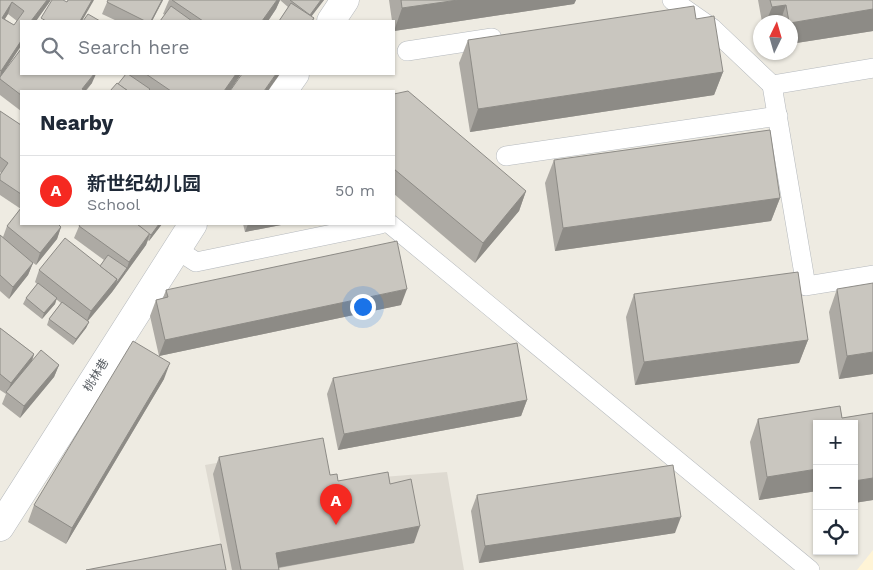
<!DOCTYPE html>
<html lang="en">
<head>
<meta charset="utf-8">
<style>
  :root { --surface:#fff; --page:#f6f6f7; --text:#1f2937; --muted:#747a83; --line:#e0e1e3; --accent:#f52921 }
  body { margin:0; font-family:"Work Sans","Noto Sans SC",sans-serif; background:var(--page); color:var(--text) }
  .controls { position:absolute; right:15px; bottom:15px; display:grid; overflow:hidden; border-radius:0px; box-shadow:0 1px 4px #0004 }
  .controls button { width:45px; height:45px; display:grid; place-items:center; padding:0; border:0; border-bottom:1px solid var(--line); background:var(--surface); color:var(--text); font:25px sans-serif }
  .compass { position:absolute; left:753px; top:15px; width:45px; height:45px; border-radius:50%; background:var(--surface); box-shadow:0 1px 4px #0004; rotate:5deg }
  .you { position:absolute; left:362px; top:306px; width:18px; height:18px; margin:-12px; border:4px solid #fff; border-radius:50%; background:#1a73e8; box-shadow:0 0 0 8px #1a73e833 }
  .badge { display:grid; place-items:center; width:32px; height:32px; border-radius:50%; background:var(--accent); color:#fff; font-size:16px; font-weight:700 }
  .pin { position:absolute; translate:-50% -41px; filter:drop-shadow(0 1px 2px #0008) }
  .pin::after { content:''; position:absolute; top:26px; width:18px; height:15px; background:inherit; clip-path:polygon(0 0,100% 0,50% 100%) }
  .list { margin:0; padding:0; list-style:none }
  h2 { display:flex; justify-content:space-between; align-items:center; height:65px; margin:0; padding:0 20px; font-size:21px }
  h2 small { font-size:16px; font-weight:400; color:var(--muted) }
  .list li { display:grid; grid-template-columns:32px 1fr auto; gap:15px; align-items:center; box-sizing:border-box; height:70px; padding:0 20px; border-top:1px solid var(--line) }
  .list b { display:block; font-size:19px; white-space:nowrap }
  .list p { margin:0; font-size:16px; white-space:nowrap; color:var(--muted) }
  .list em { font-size:16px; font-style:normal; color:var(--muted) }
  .icon { flex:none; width:28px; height:28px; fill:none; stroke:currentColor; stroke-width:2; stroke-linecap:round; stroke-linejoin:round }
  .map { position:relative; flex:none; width:873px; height:570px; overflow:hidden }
  .search { position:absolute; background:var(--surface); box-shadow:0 1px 4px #0004; left:20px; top:20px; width:375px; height:55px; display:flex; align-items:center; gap:12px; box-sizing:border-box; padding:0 18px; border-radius:0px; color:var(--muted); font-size:19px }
  .panel { position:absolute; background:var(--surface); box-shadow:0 1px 4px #0004; left:20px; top:90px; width:375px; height:135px; border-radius:0px }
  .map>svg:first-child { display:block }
  .commercial { fill:#fff4d6 }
  .education { fill:#dedad1 }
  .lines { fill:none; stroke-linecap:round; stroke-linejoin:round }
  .lane-casing { stroke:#b5b9bd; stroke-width:20 }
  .street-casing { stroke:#b5b9bd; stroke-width:29 }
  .lane { stroke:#fff; stroke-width:19 }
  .street { stroke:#fff; stroke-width:28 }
  .wall { fill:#adaaa4; fill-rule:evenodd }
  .shaded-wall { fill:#8d8b86 }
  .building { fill:#c9c6bf; stroke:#8d8b86; fill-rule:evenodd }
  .labels { text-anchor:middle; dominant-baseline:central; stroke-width:4.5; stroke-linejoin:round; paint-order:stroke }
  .street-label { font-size:12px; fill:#5a5f64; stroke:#fff }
</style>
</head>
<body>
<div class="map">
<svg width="873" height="570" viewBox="0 0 873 570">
  <rect width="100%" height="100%" fill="#eeebe2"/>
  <path class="commercial" d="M873,550V570H857Z"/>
  <path class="education" d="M323,444L331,481L447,472L464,570H226L205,465Z"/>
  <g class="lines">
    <defs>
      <g id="lane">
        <path d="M672,0L712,28L772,85"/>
        <path d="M407,51L492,38"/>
        <path d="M873,68L772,85L806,286L873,275"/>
        <path d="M506,156L778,116"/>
        <path d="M390,224L810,570"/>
        <path d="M176,249L196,262L381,224"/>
      </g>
      <g id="street">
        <path d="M331,21L345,0"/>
        <path d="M283,91L295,74"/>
        <path d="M0,527L193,224"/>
      </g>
    </defs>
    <use href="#lane" class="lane-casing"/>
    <use href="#street" class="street-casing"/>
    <use href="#lane" class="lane"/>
    <use href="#street" class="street"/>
  </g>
  <g class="wall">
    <path d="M0,0L50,1L36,21H21L5,70L92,83L86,91H21V111L0,95ZM8,14L17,21L14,25L5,19Z"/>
    <path d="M108,0H163L152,21H117L102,14Z"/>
    <path d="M169,0H324L311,16L314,18L313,21H279L288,7L280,0L276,9L268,21H160L165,15L163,14Z"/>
    <path d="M389,0H576L574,4L394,31V21H392Z"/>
    <path d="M758,0H873V31L790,44V22H762Z"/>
    <path d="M696,19L723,72L714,95L470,132L459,63L468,40Z"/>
    <path d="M126,74H241L230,91H110L118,84Z"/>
    <path d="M394,94L526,191L519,211L475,263L394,194Z"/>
    <path d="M0,111L21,125V224L61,227L57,239L36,265L23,255L33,263L28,275L9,299L0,291V235L3,237L7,226L21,209L0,195V175L1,173L0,172Z"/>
    <path d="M554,160L780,198L771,221L555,251L545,183Z"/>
    <path d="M80,224H162L149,241L148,240L146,245L112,292L88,321L89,322L86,328L73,345L47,325L49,319L61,303L56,299L55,304L42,319L23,304L26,298L37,284L35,282L39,270L100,266L104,260L74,238Z"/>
    <path d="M243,224H281V225L245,232Z"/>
    <path d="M837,289L873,374L839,379L829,312Z"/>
    <path d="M166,290L401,305L159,356L164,379L66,544L28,522L34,505L159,356L150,316L156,300L163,298Z"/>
    <path d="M634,294L808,340L799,363L635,385L626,317Z"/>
    <path d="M0,328L34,354L32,362L59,365L54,377L20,418L2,404L6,394L0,390Z"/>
    <path d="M333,378L527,400L521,416L338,450L327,394Z"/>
    <path d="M840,406L842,418L873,413V500L854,503V424H817V491L759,500L750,442L758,419Z"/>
    <path d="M219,457L330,475L338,481L390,484L414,543L279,568V570H232L213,474Z"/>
    <path d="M477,495L675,533L479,563L471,511Z"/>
  </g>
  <g class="shaded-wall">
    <path d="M47,0H51L36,21H31Z"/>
    <path d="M92,0H94L82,21H80Z"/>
    <path d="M162,0H163L152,21H151Z"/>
    <path d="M277,0H280L276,9L268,21H262Z"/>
    <path d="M321,0H324L308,21L310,15Z"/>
    <path d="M458,0H576L574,4L394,31L402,8Z"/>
    <path d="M12,2L8,14L0,26L2,18Z"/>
    <path d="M786,5L780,22H766L772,7Z"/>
    <path d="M873,9V31L790,44V23Z"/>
    <path d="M21,38V46L0,78L1,71Z"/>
    <path d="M723,72L714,95L470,132L478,109Z"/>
    <path d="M94,74H96L92,83L85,91L82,89Z"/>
    <path d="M236,74H241L230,91H224Z"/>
    <path d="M276,74H280L268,91H264Z"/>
    <path d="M526,191L519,211L475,263L483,243Z"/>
    <path d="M780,198L771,221L555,251L563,228Z"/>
    <path d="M159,224H162L149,241L151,235Z"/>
    <path d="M248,224H281V225L245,232Z"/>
    <path d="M61,227L57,239L36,265L40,253Z"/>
    <path d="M150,233L146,245L125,274L129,262Z"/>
    <path d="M33,263L28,275L9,299L13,287Z"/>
    <path d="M127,268L125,274L112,292L86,323L91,311L117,279Z"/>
    <path d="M407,289L401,305L159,356L165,340Z"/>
    <path d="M57,298L55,304L42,319L44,313Z"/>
    <path d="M89,322L86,328L73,345L76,339Z"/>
    <path d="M808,340L799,363L635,385L644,362Z"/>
    <path d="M873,352V374L839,379L847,356Z"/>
    <path d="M34,354L30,366L7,392L11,383Z"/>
    <path d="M170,363L164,379L66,544L72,528Z"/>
    <path d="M59,365L54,377L20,418L24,406Z"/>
    <path d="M527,400L521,416L338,450L344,434Z"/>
    <path d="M817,469V491L759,500L767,477Z"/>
    <path d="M873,478V500L854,503V481Z"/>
    <path d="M681,517L675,533L479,563L485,546Z"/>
    <path d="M420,526L414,543L270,569L276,553Z"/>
  </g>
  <g class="building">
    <path d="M0,0H47L31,21H21V41L1,71L0,70ZM12,2L24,11L14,25L2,18Z"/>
    <path d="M52,0H63L67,2L68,0H92L80,21H46L41,18Z"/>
    <path d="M108,0H162L151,21H145L107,2Z"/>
    <path d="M172,0H277L262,21H203Z"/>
    <path d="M290,0H321L310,15Z"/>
    <path d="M401,0H458L402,8Z"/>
    <path d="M770,0H873V9L790,23L789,22L786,5L772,7Z"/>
    <path d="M291,3L314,18L312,21H279Z"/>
    <path d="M171,6L192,21H160Z"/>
    <path d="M694,6L696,19L714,16L723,72L478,109L468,40Z"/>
    <path d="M88,14L100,21H83Z"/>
    <path d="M21,49V74H94L82,89L85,91H21V95L0,79V77Z"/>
    <path d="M126,74H128L150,89L148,91H128L118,84Z"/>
    <path d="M146,74H236L224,91H171Z"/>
    <path d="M242,74H276L264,91H230Z"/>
    <path d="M117,83L128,91H110Z"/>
    <path d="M408,91L526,191L483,243L394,169V94Z"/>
    <path d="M0,111L21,125V194L0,180V175L8,163L0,157Z"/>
    <path d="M770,130L780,198L563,228L554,160Z"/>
    <path d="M21,208V224H58L61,227L40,253L7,226Z"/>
    <path d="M80,224H137L150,233L129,262L79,226Z"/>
    <path d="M137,224H159L151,235Z"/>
    <path d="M0,235L33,263L13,287L0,275Z"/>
    <path d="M65,238L117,279L91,311L39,270Z"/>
    <path d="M397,241L407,289L165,340L156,300L168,297L166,290Z"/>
    <path d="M108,255L127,268L115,285L117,279L100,266Z"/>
    <path d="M798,272L808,340L644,362L634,294Z"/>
    <path d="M38,283L57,298L44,313L26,298Z"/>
    <path d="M873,283V352L847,356L837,289Z"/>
    <path d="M62,302L89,322L76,339L49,319Z"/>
    <path d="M0,328L34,354L11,383L0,374Z"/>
    <path d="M133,341L170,363L72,528L34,505Z"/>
    <path d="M517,343L527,400L344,434L333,378Z"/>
    <path d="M41,350L59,365L24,406L6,392Z"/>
    <path d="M840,406L842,418L873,413V478L854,481V424H817V469L767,477L758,419Z"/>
    <path d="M323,438L330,475L337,474L338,481L388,472L390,484L411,479L420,526L276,553L279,570H241L219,457Z"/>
    <path d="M673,465L681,517L485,546L477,495Z"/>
    <path d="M221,544L226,570H86Z"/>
  </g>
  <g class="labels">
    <g class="street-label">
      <text transform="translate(96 375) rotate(-58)">桃林巷</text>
    </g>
  </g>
</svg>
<div class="controls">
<button>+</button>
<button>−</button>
<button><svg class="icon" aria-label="locate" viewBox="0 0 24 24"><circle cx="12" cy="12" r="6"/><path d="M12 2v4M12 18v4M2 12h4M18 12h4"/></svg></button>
</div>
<svg class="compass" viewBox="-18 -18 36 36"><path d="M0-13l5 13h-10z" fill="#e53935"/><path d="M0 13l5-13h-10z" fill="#747a83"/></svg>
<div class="you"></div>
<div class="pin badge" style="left:336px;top:525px">A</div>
<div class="search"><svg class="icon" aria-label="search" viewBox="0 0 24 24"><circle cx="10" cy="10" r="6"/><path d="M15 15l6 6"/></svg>Search here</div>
<section class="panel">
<h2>Nearby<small></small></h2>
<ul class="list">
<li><span class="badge">A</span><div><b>新世纪幼儿园</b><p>School</p></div><em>50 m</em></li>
</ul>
</section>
</div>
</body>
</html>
